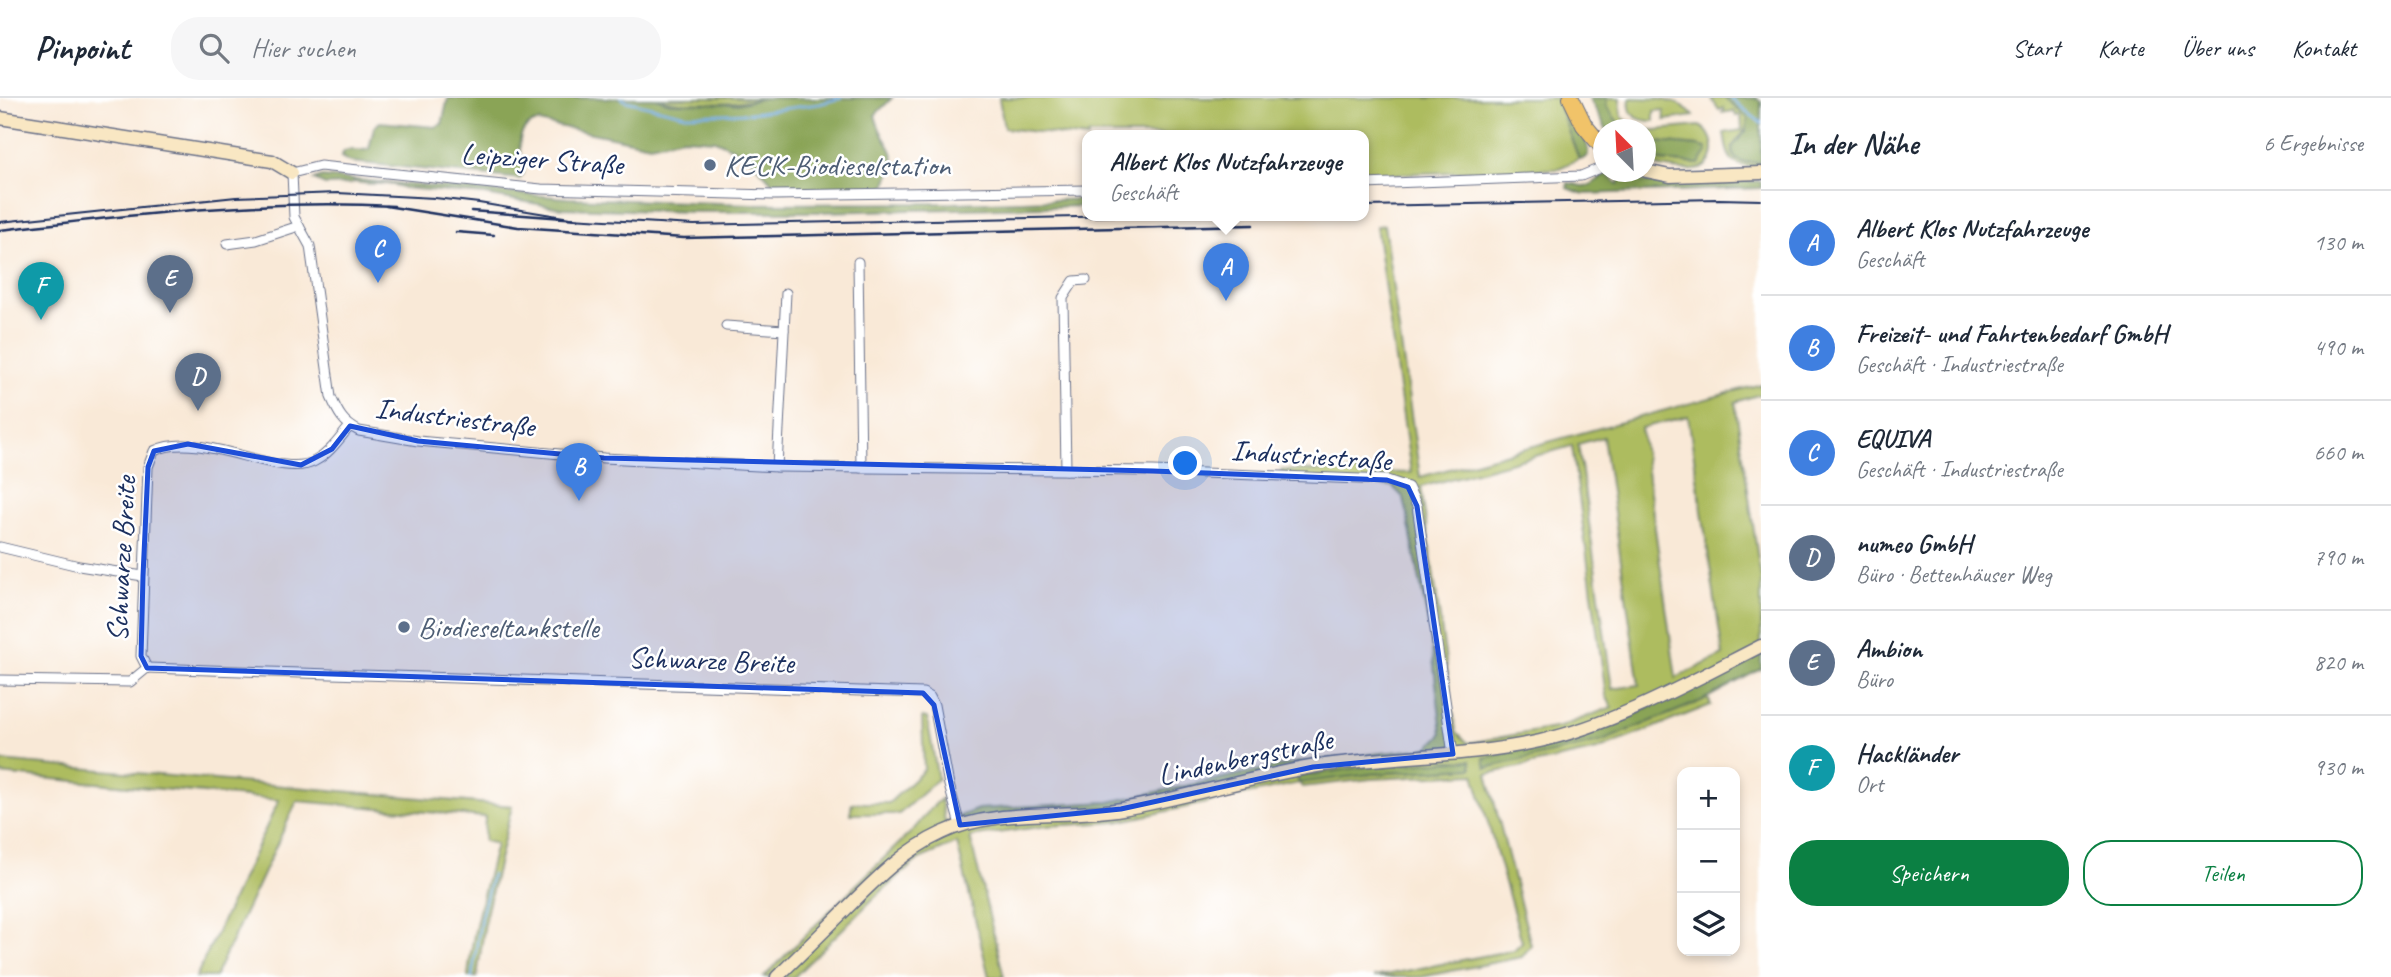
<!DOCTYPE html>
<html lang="de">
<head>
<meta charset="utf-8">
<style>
  :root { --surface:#fff; --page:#f6f6f7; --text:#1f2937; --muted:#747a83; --line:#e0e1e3; --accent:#0b8043 }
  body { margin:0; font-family:Caveat,sans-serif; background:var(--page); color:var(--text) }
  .controls { position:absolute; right:21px; bottom:21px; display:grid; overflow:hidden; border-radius:14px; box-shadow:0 4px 10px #0003 }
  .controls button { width:63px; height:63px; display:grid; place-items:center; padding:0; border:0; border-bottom:2px solid var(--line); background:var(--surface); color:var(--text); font:35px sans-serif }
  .compass { position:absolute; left:1593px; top:21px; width:63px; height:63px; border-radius:50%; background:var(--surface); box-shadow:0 4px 10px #0003; rotate:336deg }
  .you { position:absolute; left:1186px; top:366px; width:24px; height:24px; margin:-18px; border:5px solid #fff; border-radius:50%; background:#1a73e8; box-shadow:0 0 0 10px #1a73e833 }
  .badge { display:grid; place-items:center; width:46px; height:46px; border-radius:50%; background:var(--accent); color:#fff; font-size:23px; font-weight:700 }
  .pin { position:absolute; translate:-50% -58px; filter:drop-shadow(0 2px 4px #0008) }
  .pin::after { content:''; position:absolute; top:37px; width:24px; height:21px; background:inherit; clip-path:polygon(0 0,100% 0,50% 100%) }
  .popup { position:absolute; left:1082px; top:32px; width:287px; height:91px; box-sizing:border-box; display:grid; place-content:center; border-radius:14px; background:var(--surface); filter:drop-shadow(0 2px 5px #0005); font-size:23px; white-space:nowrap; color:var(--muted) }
  .popup b { font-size:26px; color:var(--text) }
  .popup::after { content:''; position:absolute; left:50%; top:100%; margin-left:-14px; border:14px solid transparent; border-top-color:var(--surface) }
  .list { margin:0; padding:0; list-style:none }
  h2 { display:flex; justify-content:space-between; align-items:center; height:91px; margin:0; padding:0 28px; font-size:30px }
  h2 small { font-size:23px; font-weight:400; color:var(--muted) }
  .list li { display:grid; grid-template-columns:46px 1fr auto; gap:21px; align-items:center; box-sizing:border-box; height:105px; padding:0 28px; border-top:2px solid var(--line) }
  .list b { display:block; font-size:26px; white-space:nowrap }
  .list p { margin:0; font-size:23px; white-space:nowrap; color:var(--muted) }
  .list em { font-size:23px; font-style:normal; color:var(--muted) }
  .actions { display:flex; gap:14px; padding:21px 28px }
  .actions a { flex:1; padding:16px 0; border:2px solid var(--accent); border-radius:28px; text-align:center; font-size:24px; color:var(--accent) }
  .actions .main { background:var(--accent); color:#fff }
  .icon { flex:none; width:38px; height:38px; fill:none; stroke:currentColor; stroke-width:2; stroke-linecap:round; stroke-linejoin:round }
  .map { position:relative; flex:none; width:1761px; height:879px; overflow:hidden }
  header { display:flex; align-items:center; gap:42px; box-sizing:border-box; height:98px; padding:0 35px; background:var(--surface); border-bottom:2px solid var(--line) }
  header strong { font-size:33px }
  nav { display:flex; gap:38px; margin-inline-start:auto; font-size:24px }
  .search { width:490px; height:63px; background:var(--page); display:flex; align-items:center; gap:18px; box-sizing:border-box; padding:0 24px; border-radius:28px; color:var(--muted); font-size:26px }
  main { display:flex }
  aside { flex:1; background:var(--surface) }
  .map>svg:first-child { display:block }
  .green { fill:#adbc5f; stroke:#64765e; stroke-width:2; fill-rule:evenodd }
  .forest { fill:#8aa456; stroke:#526a5a; stroke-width:2 }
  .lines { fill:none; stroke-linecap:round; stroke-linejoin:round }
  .stream { stroke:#72ace2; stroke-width:2.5 }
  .street-casing { stroke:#697088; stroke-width:11 }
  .secondary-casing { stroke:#697088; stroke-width:15 }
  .highway-casing { stroke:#697088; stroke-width:18 }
  .street { stroke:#fff; stroke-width:9 }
  .secondary { stroke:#f9e7c3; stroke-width:12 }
  .highway { stroke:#f1c369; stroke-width:16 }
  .tram { stroke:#1b2f5e; stroke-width:2 }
  .rail { stroke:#1b2f5e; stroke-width:2.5 }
  .marked { fill:#1d4ed8; fill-opacity:0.2; stroke:#1d4ed8; stroke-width:5; stroke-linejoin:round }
  .service-dot { fill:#5c6f8a; stroke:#fff; stroke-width:2.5 }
  .labels { text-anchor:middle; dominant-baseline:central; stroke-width:5; stroke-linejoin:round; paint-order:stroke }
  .street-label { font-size:30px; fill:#1b2f5e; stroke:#fff }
  .service-label { font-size:30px; fill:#4e5e75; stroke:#fff; text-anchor:start }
</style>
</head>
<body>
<header>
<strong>Pinpoint</strong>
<div class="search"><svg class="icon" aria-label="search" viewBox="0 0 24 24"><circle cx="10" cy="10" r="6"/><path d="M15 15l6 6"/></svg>Hier suchen</div>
<nav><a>Start</a><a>Karte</a><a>Über uns</a><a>Kontakt</a></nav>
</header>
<main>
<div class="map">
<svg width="1761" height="879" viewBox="0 0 1761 879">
  <rect width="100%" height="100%" fill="#fff"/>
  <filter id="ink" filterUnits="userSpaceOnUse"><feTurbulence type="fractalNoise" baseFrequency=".0143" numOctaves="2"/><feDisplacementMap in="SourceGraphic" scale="14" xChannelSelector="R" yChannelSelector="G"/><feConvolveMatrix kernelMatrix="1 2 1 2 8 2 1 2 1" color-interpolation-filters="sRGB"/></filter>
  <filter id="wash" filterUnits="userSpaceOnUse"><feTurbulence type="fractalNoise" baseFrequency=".00686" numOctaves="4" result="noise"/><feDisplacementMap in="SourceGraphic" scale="28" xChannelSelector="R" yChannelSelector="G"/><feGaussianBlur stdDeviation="1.57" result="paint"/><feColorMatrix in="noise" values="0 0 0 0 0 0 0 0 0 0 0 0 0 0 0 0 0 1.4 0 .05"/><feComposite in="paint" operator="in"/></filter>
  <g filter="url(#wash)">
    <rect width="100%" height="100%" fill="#f9e9d7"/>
    <g class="green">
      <path d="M655,0H765C730,7 689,10 655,0Z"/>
      <path d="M999,0H1556L1579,61L1557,71L1364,77V37H1088V40L1004,30Z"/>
      <path d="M1607,0H1620L1622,19L1637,31H1623L1620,29L1606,8Z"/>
      <path d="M1630,0C1653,0 1680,0 1694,18L1665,22L1664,12L1654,13V23C1638,23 1627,18 1630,0Z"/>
      <path d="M1711,0H1724L1748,20C1749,36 1733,40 1732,54L1744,65L1761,64V69C1731,70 1728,63 1724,35L1742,32L1741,17L1736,18L1734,13L1721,15L1724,14V10L1719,12Z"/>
      <path d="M1699,28C1715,34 1719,61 1702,70C1689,76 1658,69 1646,65V58L1659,63L1699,66L1707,51L1698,48L1646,43V33Z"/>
      <path d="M1384,127L1420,379L1761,286V296L1735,304L1761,481V554L1630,619L1592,634L1484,660L1486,670L1708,600L1711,607L1597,652L1487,676L1531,847L1522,859L1421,879H1374L1514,852L1522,844L1474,676L1371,681L1302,689L1299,685L1116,724L1046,728L970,739L1004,879H989L957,745L919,761L875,799L794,879H764C811,831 859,784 908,737C920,726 928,711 941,701L945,724L978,711L1109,704L1300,664L1428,650L1442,636L1430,535L1404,400L1392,388L1282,382L1281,372L1411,375L1376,128ZM1688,318L1723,557L1676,580L1641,330ZM1603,339L1639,587L1612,591L1578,346ZM1572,348L1606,598L1612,609L1560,629L1468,645L1456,633L1421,389ZM1470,662L1471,670L1372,676L1299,684L1298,678L1371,668Z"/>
      <path d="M922,619L927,620L938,681L899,716H850L852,705H889L924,672Z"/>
      <path d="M0,663L512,708L486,817L477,879H468C472,833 485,790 496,746L484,743L485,719L297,703L215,879H196L279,702L0,676Z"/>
    </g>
    <g class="forest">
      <path d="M448,0H655L670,5L737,6L765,0H892L875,17C885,57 906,47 883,92H779L746,56L715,42L683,40L650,47L538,24C512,29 520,56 524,75L520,81L350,64L341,59L344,53C353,50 360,54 369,51L374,29L380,24L435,29L442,26Z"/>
      <path d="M1556,0H1564C1570,16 1590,41 1588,57L1583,61H1579Z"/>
      <path d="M1589,0H1607L1606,8L1623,31H1606Z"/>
      <path d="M1724,0H1756L1761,4V64C1748,65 1731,67 1732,49L1746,33L1748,20Z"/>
      <path d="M1646,43L1698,48L1706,50L1707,54L1699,66L1659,63L1646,58Z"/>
      <path d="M1628,76L1640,83L1657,86L1761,83V90L1584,96L1567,90L1568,85C1575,85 1580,89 1585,88C1592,88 1600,79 1607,77L1618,86L1622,78Z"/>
      <path d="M322,79L568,100L752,106L952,105L1088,101V108L818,114H691L561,110L485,97L404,90C388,83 371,88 354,84L351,86L325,87L314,82Z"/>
      <path d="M1761,554V571L1701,603L1600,644L1486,670L1484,660L1592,634L1630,619Z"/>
      <path d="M1471,662L1472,670L1372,676L1299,685L1297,679L1371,668Z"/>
    </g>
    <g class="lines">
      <g class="stream">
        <path d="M621,0L626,3L686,17L751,15L819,6L841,0"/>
        <path d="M1730,0L1761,25"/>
        <path d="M472,879L481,819L492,777"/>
      </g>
    </g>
  </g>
  <g filter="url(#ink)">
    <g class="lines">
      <defs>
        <g id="street">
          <path d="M1364,86L1581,78L1598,71L1604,66"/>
          <path d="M1088,92L774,97L541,91L320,68L292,75L294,119L310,148L331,299C338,315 343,325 359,333L418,343L604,360L777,369L1153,373L1387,382L1408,389L1417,408L1453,656"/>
          <path d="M227,146L256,142L299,128"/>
          <path d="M858,164L861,370"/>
          <path d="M726,228L784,232"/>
          <path d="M777,369L786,195"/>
          <path d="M1066,372L1063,200L1074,183L1086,182"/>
          <path d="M0,449L79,468L143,478"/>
          <path d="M147,570L923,595L930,599L934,607L949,687L960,727"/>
          <path d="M0,582L130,584L147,570L141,558L148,369L154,353C202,330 280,383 315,363C330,355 339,341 350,328"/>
        </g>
        <g id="secondary">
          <path d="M0,20L272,63L292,75"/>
          <path d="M1646,73L1670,78L1761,75"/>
          <path d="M777,879C802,855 826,831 850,807C878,779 905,752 942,735C996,709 1063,721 1122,711C1185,700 1247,680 1311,669C1386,657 1464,660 1540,643C1618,625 1690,584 1761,548"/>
        </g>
        <path id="highway" d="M1571,0L1584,27L1604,51"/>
      </defs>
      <use href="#street" class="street-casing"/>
      <use href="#secondary" class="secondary-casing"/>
      <use href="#highway" class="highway-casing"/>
      <use href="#street" class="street"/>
      <use href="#secondary" class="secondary"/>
      <use href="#highway" class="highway"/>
      <g class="tram">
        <path d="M1364,108L1719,101L1761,102"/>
        <path d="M0,124L236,99L337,95L435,100L479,105L570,120L694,127L1168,117"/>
      </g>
      <g class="rail">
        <path d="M386,108L518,129L684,140L1253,127"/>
        <path d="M471,113L578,121"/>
        <path d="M0,132C132,117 261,101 394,108"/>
        <path d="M456,134L494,137"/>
      </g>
    </g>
  </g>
  <path class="marked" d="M350,328L418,343L604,360L1153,373L1387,382L1408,389L1417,408L1453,656L1313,669L1121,711L960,727L934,607L923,595L147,570L141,558L143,478L148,369L154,353L188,346L301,367L332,351Z"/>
  <g class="service-dot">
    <circle cx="710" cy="67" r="7"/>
    <circle cx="404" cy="529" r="7"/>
  </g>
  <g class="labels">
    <g class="street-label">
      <text transform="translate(542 61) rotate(4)">Leipziger Straße</text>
      <text transform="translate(455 319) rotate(7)">Industriestraße</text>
      <text transform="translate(1311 357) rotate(4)">Industriestraße</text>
      <text transform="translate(121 461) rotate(-87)">Schwarze Breite</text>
      <text transform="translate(711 562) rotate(2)">Schwarze Breite</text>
      <text transform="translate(1245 659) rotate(-12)">Lindenbergstraße</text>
    </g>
    <g class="service-label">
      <text x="724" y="67">KECK-Biodieselstation</text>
      <text x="418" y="529">Biodieseltankstelle</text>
    </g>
  </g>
</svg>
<div class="controls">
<button>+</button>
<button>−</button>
<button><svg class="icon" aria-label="layers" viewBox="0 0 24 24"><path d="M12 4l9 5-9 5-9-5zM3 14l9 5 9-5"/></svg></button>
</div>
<svg class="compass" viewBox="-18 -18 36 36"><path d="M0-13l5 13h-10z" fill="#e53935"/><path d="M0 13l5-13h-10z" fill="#747a83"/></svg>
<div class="you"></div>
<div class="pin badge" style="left:1226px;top:203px;background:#3f7fe0">A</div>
<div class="popup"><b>Albert Klos Nutzfahrzeuge</b>Geschäft</div>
<div class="pin badge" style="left:579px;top:403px;background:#3f7fe0">B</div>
<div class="pin badge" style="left:378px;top:185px;background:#3f7fe0">C</div>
<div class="pin badge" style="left:198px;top:313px;background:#5c6f8a">D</div>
<div class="pin badge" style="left:170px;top:215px;background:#5c6f8a">E</div>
<div class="pin badge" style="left:41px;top:222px;background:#0f9aa8">F</div>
</div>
<aside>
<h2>In der Nähe<small>6 Ergebnisse</small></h2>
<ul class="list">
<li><span class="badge" style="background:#3f7fe0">A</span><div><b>Albert Klos Nutzfahrzeuge</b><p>Geschäft</p></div><em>130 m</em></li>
<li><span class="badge" style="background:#3f7fe0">B</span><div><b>Freizeit- und Fahrtenbedarf GmbH</b><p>Geschäft · Industriestraße</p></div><em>490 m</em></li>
<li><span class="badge" style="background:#3f7fe0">C</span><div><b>EQUIVA</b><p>Geschäft · Industriestraße</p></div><em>660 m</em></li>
<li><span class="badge" style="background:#5c6f8a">D</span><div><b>numeo GmbH</b><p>Büro · Bettenhäuser Weg</p></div><em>790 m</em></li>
<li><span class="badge" style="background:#5c6f8a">E</span><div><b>Ambion</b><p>Büro</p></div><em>820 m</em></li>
<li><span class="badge" style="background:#0f9aa8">F</span><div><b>Hackländer</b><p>Ort</p></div><em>930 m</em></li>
</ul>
<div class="actions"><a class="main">Speichern</a><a>Teilen</a></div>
</aside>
</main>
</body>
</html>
